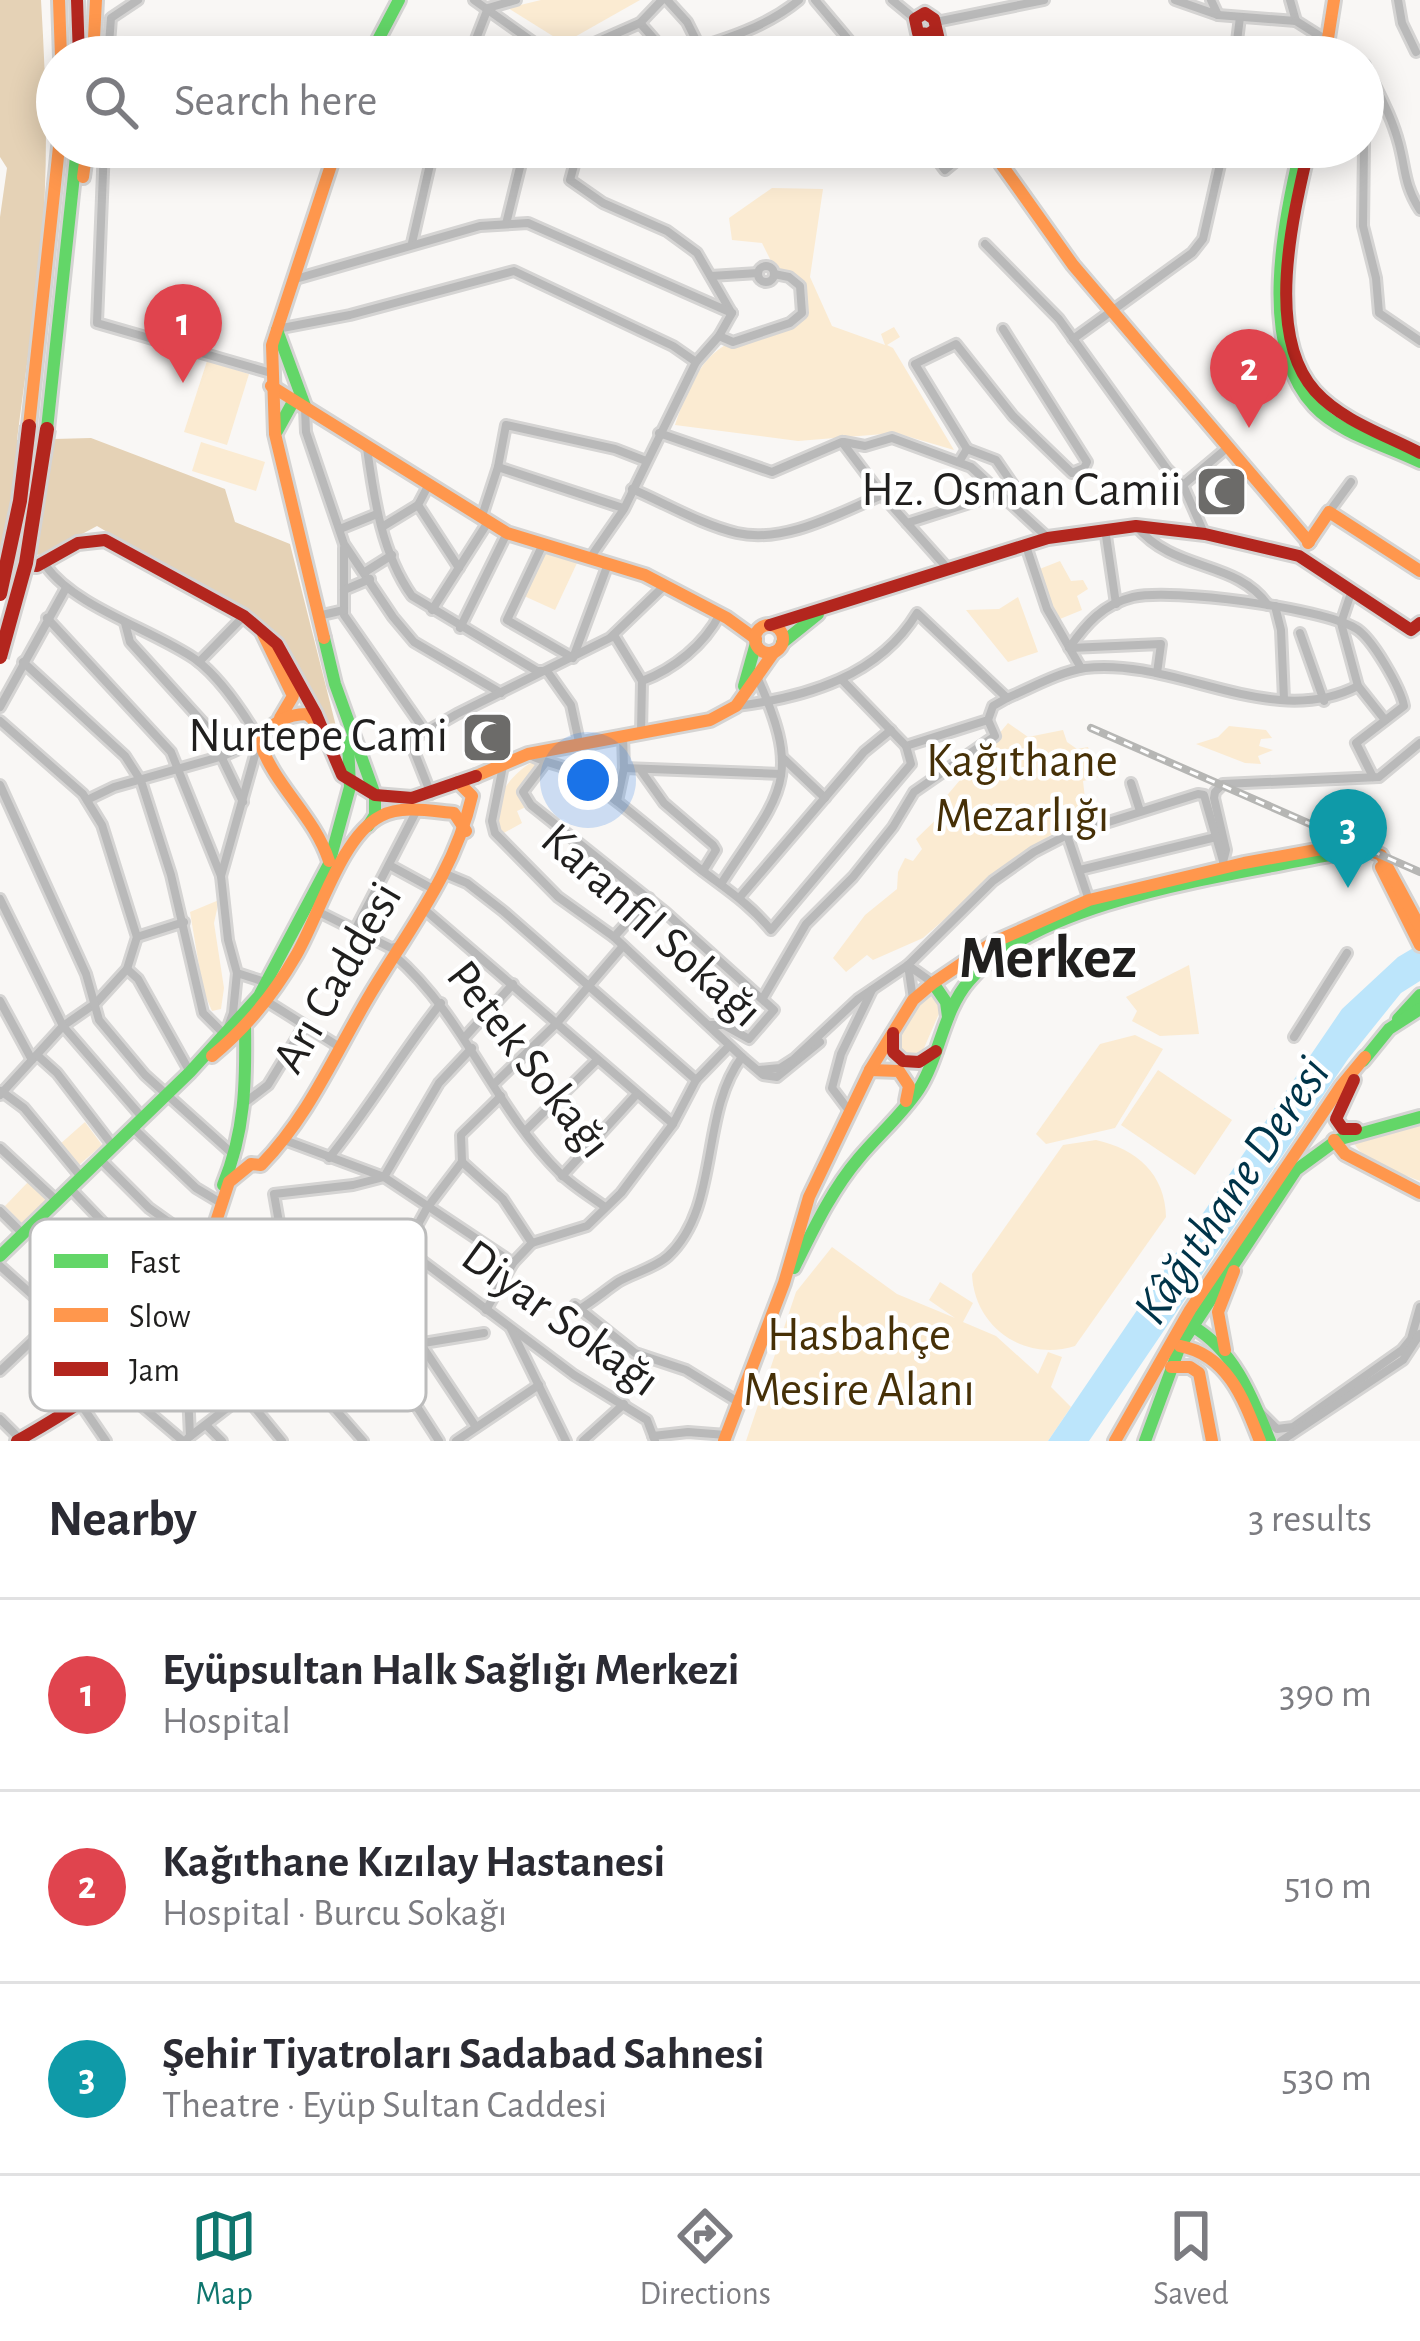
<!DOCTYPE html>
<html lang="en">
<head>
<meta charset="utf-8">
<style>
  :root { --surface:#fff; --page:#f7f7f7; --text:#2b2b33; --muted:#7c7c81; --line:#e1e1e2; --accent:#0f766e }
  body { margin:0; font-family:"Alegreya Sans",sans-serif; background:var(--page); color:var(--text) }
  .you { position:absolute; left:588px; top:780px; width:42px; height:42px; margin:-30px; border:9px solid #fff; border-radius:50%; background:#1a73e8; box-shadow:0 0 0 18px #1a73e833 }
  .badge { display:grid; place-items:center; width:78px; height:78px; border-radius:50%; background:var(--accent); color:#fff; font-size:39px; font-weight:700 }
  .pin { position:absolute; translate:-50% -99px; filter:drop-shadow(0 3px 6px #0008) }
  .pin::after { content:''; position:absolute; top:63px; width:42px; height:36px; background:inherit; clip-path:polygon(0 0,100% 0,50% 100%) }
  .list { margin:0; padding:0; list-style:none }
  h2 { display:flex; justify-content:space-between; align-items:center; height:156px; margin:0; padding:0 48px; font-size:51px }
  h2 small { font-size:39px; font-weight:400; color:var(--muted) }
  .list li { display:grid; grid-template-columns:78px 1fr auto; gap:36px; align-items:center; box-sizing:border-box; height:192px; padding:0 48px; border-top:3px solid var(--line) }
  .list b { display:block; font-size:45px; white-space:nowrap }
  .list p { margin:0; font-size:39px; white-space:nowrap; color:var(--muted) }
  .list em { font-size:39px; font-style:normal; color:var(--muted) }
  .icon { flex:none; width:66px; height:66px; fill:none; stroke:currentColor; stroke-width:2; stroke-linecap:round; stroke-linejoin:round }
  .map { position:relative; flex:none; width:1420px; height:1441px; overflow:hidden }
  .search { position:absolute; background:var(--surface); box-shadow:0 6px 30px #0003; left:36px; right:36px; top:36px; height:132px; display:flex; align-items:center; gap:30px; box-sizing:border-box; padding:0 42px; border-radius:66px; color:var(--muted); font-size:45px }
  .sheet { height:732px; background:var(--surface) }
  nav { display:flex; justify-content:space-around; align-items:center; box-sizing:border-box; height:168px; border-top:3px solid var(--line); background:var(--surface); font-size:33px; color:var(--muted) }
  nav a { display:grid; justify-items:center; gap:6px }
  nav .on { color:var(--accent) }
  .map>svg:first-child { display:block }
  .green { fill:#fbebd2 }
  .forest { fill:#e5d2b6 }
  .water { fill:#bce5fb }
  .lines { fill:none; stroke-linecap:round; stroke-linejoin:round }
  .street-casing { stroke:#d5d4d3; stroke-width:14 }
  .fast-casing { stroke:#d5d4d3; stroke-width:18 }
  .slow-casing { stroke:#d5d4d3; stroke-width:18 }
  .jam-casing { stroke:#d5d4d3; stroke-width:18 }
  .street { stroke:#b9b9b9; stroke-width:8 }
  .fast { stroke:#63d668; stroke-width:12 }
  .slow { stroke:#ff974d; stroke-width:12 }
  .jam { stroke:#b3261e; stroke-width:12 }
  .rail-casing { stroke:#b6b6b4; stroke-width:8 }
  .rail { stroke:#fff; stroke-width:3; stroke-dasharray:9; stroke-linecap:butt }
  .jam-bridge-casing { stroke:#d5d4d3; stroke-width:20; stroke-linecap:butt }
  .jam-bridge { stroke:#b3261e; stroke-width:14 }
  .labels { text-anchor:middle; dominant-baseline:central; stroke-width:9; stroke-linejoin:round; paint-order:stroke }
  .poi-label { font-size:48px; fill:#201f1e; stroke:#fff; text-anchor:end }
  .park-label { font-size:48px; fill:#463007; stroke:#fff }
  .street-label { font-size:48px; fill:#201f1e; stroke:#fff }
  .water-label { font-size:51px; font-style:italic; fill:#003449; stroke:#fff }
  .district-label { font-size:60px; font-weight:bold; fill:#201f1e; stroke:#fff }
  .key { fill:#fff; stroke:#bcbcbc; stroke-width:3 }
  .key-label { font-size:33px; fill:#201f1e }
</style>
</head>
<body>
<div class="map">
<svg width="1420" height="1441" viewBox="0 0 1420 1441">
  <rect width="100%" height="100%" fill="#f9f7f5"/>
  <g class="green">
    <path d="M541,0H640L564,43L508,8Z"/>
    <path d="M772,188L823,189L810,277L832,326L885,345L881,334L894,327L900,337L887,345L893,348L954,450L896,433L798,441L675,425C706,337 722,345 805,315L804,288L777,273L762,243L732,240L729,218Z"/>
    <path d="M207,361L249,374L227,445L184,432Z"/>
    <path d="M201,442L265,462L256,491L192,471Z"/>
    <path d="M544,552L578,561L555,610L524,596Z"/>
    <path d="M1060,561L1071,581L1083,580L1088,589L1077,596L1082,610L1055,621L1037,570Z"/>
    <path d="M1018,597L1038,652L1008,662L966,610L999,609Z"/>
    <path d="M1008,723L1028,737L1063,730L1067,742L1077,749L1088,747L1093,763L1110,756L1115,773L1083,781L1087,816L1059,829L999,872L923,938L873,960L867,955L846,972L833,958L865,915L897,889L898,872L905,858L913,861L922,849L916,839L949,807L944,799Z"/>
    <path d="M1229,726L1266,730L1272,738L1261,739L1259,746L1273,750L1258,756L1261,764L1245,763L1196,744L1218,737Z"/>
    <path d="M536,760L541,765L520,790L526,807L517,811L522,823L502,834C485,806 510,773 536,760Z"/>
    <path d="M219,900L214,923L224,988L221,1009L212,1011L203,990L190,912Z"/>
    <path d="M1189,965L1199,1034L1160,1036L1132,1021L1137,1011L1126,997Z"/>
    <path d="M933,993L941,1009L921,1055L909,1057L899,1052L898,1034L921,1002Z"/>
    <path d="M1135,1035L1163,1049L1115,1128L1046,1144L1036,1134L1100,1044Z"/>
    <path d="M1158,1070L1232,1120L1195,1175L1121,1125Z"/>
    <path d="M85,1122L102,1145L79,1165L59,1145Z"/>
    <path d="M1420,1123V1181C1396,1171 1361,1164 1351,1137Z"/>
    <path d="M1096,1140C1137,1149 1165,1174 1166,1217L1075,1346C1024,1362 974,1327 972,1274L1063,1145Z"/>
    <path d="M29,1181L51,1201L24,1226L5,1206Z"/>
    <path d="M832,1247L897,1294L955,1318L929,1300L940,1282L973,1303L963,1322L996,1336L1038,1374L1048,1352L1062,1357L1051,1387L1071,1407L1048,1441H746L796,1292Z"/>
  </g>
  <path class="forest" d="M0,0H41C46,82 49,166 41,248C35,312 25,376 17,440L91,438L225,489L235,522L290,544L342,750L333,753L318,707L268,626L97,526L43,555L0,553V217L7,168L0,157Z"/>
  <path class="water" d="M1420,944V981L1401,993L1348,1059L1089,1441H1048L1342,1009L1398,957Z"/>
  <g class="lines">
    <defs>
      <g id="street">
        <path d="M474,0L554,57"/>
        <path d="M667,0L687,22L700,48"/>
        <path d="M815,0L863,57"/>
        <path d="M892,0L915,19"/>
        <path d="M1175,0L1218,15L1211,0"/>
        <path d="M1398,0L1402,23L1416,52"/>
        <path d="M1218,15L1296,21L1290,0"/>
        <path d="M1296,21L1353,57"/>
        <path d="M936,22L1044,0"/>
        <path d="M640,23L669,56"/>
        <path d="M108,57L111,18L138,0"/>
        <path d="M469,57L488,8L516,0"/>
        <path d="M563,57L640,23L662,0"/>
        <path d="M668,57C712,43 762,31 799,0"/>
        <path d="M1235,57L1240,17"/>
        <path d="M1365,65L1363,226L1376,278L1379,313L1420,341"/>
        <path d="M1367,69C1379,94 1392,117 1399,144C1406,171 1404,185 1420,210"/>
        <path d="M104,147L97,323L271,373"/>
        <path d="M579,147L570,180L603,203L667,231L697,253L731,312"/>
        <path d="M928,147L945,170L973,147"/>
        <path d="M506,224L525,147"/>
        <path d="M412,243L434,147"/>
        <path d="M985,244L1059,319L1167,469L1183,485"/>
        <circle cx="766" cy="274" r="8"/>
        <path d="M711,276L758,273"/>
        <path d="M292,280L480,226L528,223L732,313"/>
        <path d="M277,329L350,315L514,271L673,346L696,362L719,336L732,313"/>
        <path d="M719,336L733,342L790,323L802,313L800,286L789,277L774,274"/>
        <path d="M1073,339L1192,253L1203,239L1224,147"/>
        <path d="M305,408L306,432L344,544L393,617L414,642L501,693"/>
        <path d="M659,433L772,472L842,442L882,495"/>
        <path d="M844,442L865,446L892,438L971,467L1047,537"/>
        <path d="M367,448C374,499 382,554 412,596L537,671H547L571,705L579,742"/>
        <path d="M967,449L915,364L956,344L1013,416L1072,473L1084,468L1087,462L1003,329"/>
        <path d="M959,462L967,449L996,460L1018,492"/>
        <path d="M498,467L506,425L615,449L646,461"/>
        <path d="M428,486L418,505L459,568"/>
        <path d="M632,489C665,503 702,525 737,533C785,544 839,513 882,495L949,570"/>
        <path d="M1329,512L1351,482"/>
        <path d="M482,516L498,467L623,508"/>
        <path d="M907,523L1001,493"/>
        <path d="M1136,526C1175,573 1235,559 1268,605"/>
        <path d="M382,527L418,505"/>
        <path d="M340,529L377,514"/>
        <path d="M1105,529L1116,604"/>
        <path d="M1204,533L1183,485L1227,448"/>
        <path d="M543,544L507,620L573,658L608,564"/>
        <path d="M1026,546L1047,609L1081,668"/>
        <path d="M344,548V615L425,731"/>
        <path d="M590,558L624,509L696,362"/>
        <path d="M46,566C75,607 153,630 195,659C221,678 243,712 259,739"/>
        <path d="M365,572L392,555"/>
        <path d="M344,590L370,579"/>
        <path d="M1352,590L1341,623L1358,686"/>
        <path d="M1275,606L1281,630L1284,699"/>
        <path d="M432,610L488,522"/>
        <path d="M318,616L344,610"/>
        <path d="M47,618L171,752L221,876L228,940L237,973L268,983"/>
        <path d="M125,623L130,642L207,727L243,802"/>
        <path d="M460,628L507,533"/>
        <path d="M1300,633L1324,701"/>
        <path d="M614,635L642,681"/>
        <path d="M1069,648C1086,624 1103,604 1133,597C1172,588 1321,608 1355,628C1372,637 1401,689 1404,706L1356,743L1373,777"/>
        <path d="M1070,648L1161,644L1157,673"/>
        <path d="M23,662L125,756L141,781L171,875L203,1013L225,1035L233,1013L237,973"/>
        <path d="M199,662L244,616"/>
        <path d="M843,681L906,746L988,720L993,706L1007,698"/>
        <path d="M737,706C807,697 879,676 917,613L1007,698C1031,688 1059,672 1085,668C1176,657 1271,731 1358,686L1385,720"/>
        <path d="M0,707L66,588"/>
        <path d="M0,721L83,794L102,825L137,937L127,969L96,1003L63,1026L0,1095"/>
        <path d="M641,733L642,681C674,669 704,645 720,614"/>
        <path d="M530,755C544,763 560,764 573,771C619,799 658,836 700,869C726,889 750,904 771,930L911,764L906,746"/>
        <path d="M784,759L825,798"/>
        <path d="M545,763L523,792L531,805L665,912L774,1010L749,1039L724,1025H711"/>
        <path d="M503,766L492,821L495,833L558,897L614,937L742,1057L763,1075L777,1077L820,1042"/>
        <path d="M624,768L781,774"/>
        <path d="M642,772L664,803L713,845L716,850L703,871"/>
        <path d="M1131,783L1140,811"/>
        <path d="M0,785L86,974L99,1020L145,1075L235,1156"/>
        <path d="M431,794L410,741L457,714L610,638L664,586"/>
        <path d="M87,800L114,787L223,756L259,740"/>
        <path d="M617,801L624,768L623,735"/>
        <path d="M1067,835L1089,900"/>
        <path d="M1223,862L1226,850L1214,798L1215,792L1223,784L1379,777L1420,743"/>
        <path d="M391,866L435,890"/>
        <path d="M1080,870L1216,837"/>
        <path d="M443,873L467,883L503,911L696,1080"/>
        <path d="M221,876L259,741"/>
        <path d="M721,884C779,794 805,782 757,677"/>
        <path d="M740,897L864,752L891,730"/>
        <path d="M0,899L63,1026L141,1116"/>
        <path d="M425,910L673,1124"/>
        <path d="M319,912L391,948L400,946"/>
        <path d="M355,930L416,812"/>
        <path d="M137,937L184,922"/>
        <path d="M614,937L649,898"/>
        <path d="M395,956C465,1017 494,1108 560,1173C573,1186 590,1196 605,1207"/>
        <path d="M908,965L913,999"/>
        <path d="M909,966L933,983"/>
        <path d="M127,969L138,979L190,1072"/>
        <path d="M763,998L806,924L853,877L893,827L914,792L995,736L988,720"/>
        <path d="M0,1001L32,1060"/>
        <path d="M271,1004L338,1046"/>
        <path d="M465,1037L513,984"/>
        <path d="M1294,1037L1347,953"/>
        <path d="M37,1055L57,1073L113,1146"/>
        <path d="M759,1070L780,1068L794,1059L858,999L908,965L993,881L1034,852L1067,835L1198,794L1204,795L1225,868"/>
        <path d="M494,1084L557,1023L623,946"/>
        <path d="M1,1091L24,1108L81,1177"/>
        <path d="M247,1101L268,1085L304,1026"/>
        <path d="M850,1112L832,1088L841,1054L872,990"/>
        <path d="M132,1127L196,1188L221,1203"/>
        <path d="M526,1130L597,1060"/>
        <path d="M287,1141L384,1177L513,1263"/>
        <path d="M0,1148L57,1201"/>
        <path d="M329,1158C370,1108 401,1053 441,1003"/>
        <path d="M100,1159L149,1208L208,1250L340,1236H379L405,1248L574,1375L647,1420L655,1441"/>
        <path d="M462,1162L503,1199L532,1243"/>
        <path d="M462,1162L461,1135L501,1096"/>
        <path d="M562,1176L636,1095"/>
        <path d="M70,1188L184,1307L190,1436"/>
        <path d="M0,1211L23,1234"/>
        <path d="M36,1221L156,1340"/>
        <path d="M340,1236L368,1292L420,1343L476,1427"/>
        <path d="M532,1243L587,1226L621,1193L673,1124L696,1080L729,1046"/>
        <path d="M405,1248L427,1208L462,1162"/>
        <path d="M206,1262L363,1441"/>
        <path d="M0,1266L57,1317L111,1380L183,1441"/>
        <path d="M189,1300L246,1397L282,1441"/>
        <path d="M575,1305L635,1353L686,1370L738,1402"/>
        <path d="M580,1309C593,1301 605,1291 618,1282C633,1273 655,1268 668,1256C721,1206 699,1114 742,1057"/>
        <path d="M486,1310L513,1263L532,1243"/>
        <path d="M511,1329L566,1441"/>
        <path d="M381,1351L439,1441"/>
        <path d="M355,1354L287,1268L274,1194L353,1185L384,1177L439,1083L472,1048"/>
        <path d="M296,1364L484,1333"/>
        <path d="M0,1371L57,1317"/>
        <path d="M80,1403L106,1441"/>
        <path d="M1261,1413L1277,1429L1293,1427L1402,1350L1411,1339L1420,1307"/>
        <path d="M0,1419L20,1439"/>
        <path d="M207,1426L222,1441"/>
        <path d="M653,1436L688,1432L726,1435"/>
        <path d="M188,1438L291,1359"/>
        <path d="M456,1441L539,1385"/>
        <path d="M583,1441L624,1404"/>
        <path d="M1281,1441L1403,1360L1420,1334"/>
      </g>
      <g id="fast">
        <path d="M369,57L399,0"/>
        <path d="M1301,147C1284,220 1257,345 1314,406C1340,434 1386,445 1420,462"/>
        <path d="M277,330L305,406"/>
        <path d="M47,429L77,147"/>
        <path d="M277,431L294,400"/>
        <path d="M324,638L335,684L375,795V815L368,826"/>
        <path d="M782,643L818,614"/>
        <path d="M744,686L756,643"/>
        <path d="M933,983L946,1002L948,1017"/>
        <path d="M1398,1019L1420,995"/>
        <path d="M1363,1061L1389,1029L1420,1009"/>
        <path d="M223,1185C245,1132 246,1083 245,1026"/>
        <path d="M0,1256L190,1072L259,996L329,864L350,787L348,742"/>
        <path d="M794,1268C813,1230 831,1191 859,1158C879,1134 902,1115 919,1089C940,1056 943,1011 969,981C1040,897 1238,875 1344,852"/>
        <path d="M1192,1326C1235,1351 1252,1397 1270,1441"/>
        <path d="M1145,1441L1180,1346L1296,1170L1337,1140L1420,1117"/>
      </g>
      <g id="slow">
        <path d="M59,0L61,57"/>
        <path d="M921,34L934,57"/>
        <path d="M93,57L96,0"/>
        <path d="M1325,57L1334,0"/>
        <path d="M989,147L1073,265L1309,542"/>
        <path d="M83,177L87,147"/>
        <path d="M271,386L507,533L645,575L727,618L756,639"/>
        <path d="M29,426L59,147"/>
        <path d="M1308,543L1329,512L1420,571"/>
        <circle cx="769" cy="639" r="14"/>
        <path d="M263,634L293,696L280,718"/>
        <path d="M324,638L275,434L272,345L337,147"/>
        <path d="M319,725L307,714C285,714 272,724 259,740C274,786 314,815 329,861"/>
        <path d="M476,776L528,754L710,720L736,706L774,652"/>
        <path d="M1381,867L1420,945"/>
        <path d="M212,1056C246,1028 273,995 295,957C318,919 341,836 381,816C402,805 431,811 454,813L466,831"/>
        <path d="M870,1070L899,1071L909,1086L906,1101"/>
        <path d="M1334,1140L1345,1154L1420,1193"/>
        <path d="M210,1240L229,1182L251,1164L261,1165C310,1115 335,1053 371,993C410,928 455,871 472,796L458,782"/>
        <path d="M1180,1346C1228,1355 1244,1400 1260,1441"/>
        <path d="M1225,1350L1218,1312L1234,1271"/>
        <path d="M1171,1367H1190L1199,1373L1212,1441"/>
        <path d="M724,1441L784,1283L809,1197L870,1070L913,1000L933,983L992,943L1089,900L1244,863L1327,848L1359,846L1381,855L1420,927"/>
        <path d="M1115,1441L1190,1310L1341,1086L1365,1057"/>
      </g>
      <g id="jam">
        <path d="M77,0L79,57"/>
        <path d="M935,29L929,34L918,33L915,19L925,13L934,19L943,57"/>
        <path d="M1309,147C1293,215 1264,334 1315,391C1342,421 1386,435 1420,453"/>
        <path d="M0,564L37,566L78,543L105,540L244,616L277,644L316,714L342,775L375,795L412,798L476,776"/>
        <path d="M770,625L1048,538L1136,526L1205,534L1299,556L1411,630L1420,623"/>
        <path d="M893,1033V1052L903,1061L919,1062L936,1051"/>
        <path d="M1354,1080L1336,1119L1343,1129H1356"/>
        <path d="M17,1441C101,1393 188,1337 209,1237"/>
      </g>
    </defs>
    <use href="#street" class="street-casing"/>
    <use href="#fast" class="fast-casing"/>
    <use href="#slow" class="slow-casing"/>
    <use href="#jam" class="jam-casing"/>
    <use href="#street" class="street"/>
    <use href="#fast" class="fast"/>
    <use href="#slow" class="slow"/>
    <use href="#jam" class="jam"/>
    <defs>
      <path id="rail" d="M1091,728L1420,872"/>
    </defs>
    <use href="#rail" class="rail-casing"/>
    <use href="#rail" class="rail"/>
    <defs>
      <g id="jam-bridge">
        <path d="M0,594L20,501L29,426"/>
        <path d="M0,657L26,563L47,429"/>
      </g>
    </defs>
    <use href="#jam-bridge" class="jam-bridge-casing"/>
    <use href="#jam-bridge" class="jam-bridge"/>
  </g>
  <defs>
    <symbol id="mosque-square" viewBox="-11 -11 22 22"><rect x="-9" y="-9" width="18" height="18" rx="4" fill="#6c6b69" stroke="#fff"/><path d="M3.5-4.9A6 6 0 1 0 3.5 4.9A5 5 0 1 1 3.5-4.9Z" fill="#fff"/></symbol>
  </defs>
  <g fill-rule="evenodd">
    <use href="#mosque-square" x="1192" y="462" width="59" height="59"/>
    <use href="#mosque-square" x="458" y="708" width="59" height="59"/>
  </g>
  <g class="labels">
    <g class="poi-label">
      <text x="1182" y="491">Hz. Osman Camii</text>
      <text x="448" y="737">Nurtepe Cami</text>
    </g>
    <g class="park-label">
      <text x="1022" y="762">Kağıthane<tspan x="1022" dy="55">Mezarlığı</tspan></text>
      <text x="859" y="1336">Hasbahçe<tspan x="859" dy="55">Mesire Alanı</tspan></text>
    </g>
    <g class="street-label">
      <text transform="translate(651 926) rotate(42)">Karanfil Sokağı</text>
      <text transform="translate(338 978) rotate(-60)">Arı Caddesi</text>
      <text transform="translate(528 1060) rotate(52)">Petek Sokağı</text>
      <text transform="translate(560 1319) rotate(36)">Diyar Sokağı</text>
    </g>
    <g class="water-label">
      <text transform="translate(1232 1191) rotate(-56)">Kâğıthane Deresi</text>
    </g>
    <g class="district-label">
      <text x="1048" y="959">Merkez</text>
    </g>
  </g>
  <rect x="30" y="1219" width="396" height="192" rx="18" class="key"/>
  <rect x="54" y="1254" width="54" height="14" fill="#63d668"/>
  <rect x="54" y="1308" width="54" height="14" fill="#ff974d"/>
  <rect x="54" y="1362" width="54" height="14" fill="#b3261e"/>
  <g class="key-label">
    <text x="129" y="1273">Fast</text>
    <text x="129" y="1327">Slow</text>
    <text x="129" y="1381">Jam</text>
  </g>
</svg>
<div class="you"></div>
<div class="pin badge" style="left:183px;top:383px;background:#e0444e">1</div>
<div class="pin badge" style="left:1249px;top:428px;background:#e0444e">2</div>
<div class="pin badge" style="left:1348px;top:888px;background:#0f9aa8">3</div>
<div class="search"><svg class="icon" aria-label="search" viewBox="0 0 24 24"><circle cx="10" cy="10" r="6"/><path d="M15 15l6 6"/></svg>Search here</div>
</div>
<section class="sheet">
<h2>Nearby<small>3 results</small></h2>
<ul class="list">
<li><span class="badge" style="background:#e0444e">1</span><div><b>Eyüpsultan Halk Sağlığı Merkezi</b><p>Hospital</p></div><em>390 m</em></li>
<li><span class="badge" style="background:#e0444e">2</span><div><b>Kağıthane Kızılay Hastanesi</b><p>Hospital · Burcu Sokağı</p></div><em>510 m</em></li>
<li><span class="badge" style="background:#0f9aa8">3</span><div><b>Şehir Tiyatroları Sadabad Sahnesi</b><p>Theatre · Eyüp Sultan Caddesi</p></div><em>530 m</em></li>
</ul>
</section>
<nav>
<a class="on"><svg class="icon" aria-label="map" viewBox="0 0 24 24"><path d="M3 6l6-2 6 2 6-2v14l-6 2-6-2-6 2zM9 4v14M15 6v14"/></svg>Map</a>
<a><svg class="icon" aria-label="directions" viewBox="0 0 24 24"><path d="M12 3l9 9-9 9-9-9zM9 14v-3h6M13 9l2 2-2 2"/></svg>Directions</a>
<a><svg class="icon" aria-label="saved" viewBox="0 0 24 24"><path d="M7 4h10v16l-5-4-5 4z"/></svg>Saved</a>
</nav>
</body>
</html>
